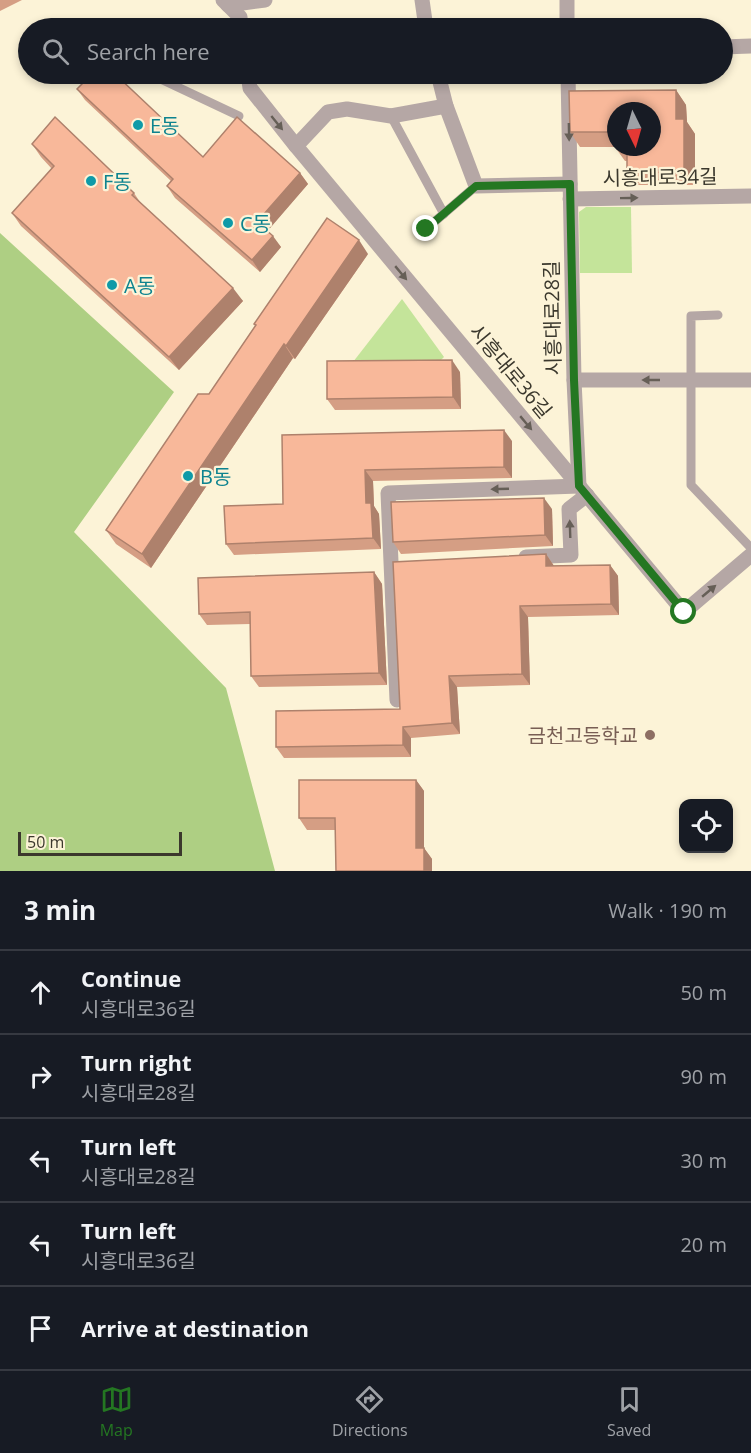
<!DOCTYPE html>
<html lang="en">
<head>
<meta charset="utf-8">
<style>
  :root { --surface:#171b24; --page:#20242c; --text:#f1f3f6; --muted:#9ea1a6; --line:#363941; --accent:#247722 }
  body { margin:0; font-family:"Open Sans","Noto Sans KR",sans-serif; background:var(--page); color:var(--text) }
  .controls { position:absolute; right:18px; bottom:18px; display:grid; overflow:hidden; border-radius:12px; box-shadow:0 3px 9px #0003 }
  .controls button { width:54px; height:54px; display:grid; place-items:center; padding:0; border:0; border-bottom:2px solid var(--line); background:var(--surface); color:var(--text); font:30px sans-serif }
  .compass { position:absolute; left:607px; top:102px; width:54px; height:54px; border-radius:50%; background:var(--surface); box-shadow:0 3px 9px #0003; rotate:175deg }
  .scale { position:absolute; left:18px; bottom:15px; width:164px; box-sizing:border-box; padding-left:6px; border:3px solid #3b382d; border-top:0; font-size:16px; line-height:21px; white-space:nowrap; color:#3b382d; -webkit-text-stroke:4px #fcf3d7; paint-order:stroke }
  .stop { position:absolute; width:18px; height:18px; margin:-14px; border:4px solid #247722; border-radius:50%; background:#fff }
  .stop.end { background:#247722; border-color:#fff; box-shadow:0 2px 6px #0008 }
  .list { margin:0; padding:0; list-style:none }
  h2 { display:flex; justify-content:space-between; align-items:center; height:78px; margin:0; padding:0 24px; font-size:26px }
  h2 small { font-size:20px; font-weight:400; color:var(--muted) }
  .list li { display:grid; grid-template-columns:39px 1fr auto; gap:18px; align-items:center; box-sizing:border-box; height:84px; padding:0 24px; border-top:2px solid var(--line) }
  .list b { display:block; font-size:22px; white-space:nowrap }
  .list p { margin:0; font-size:20px; white-space:nowrap; color:var(--muted) }
  .list em { font-size:20px; font-style:normal; color:var(--muted) }
  .icon { flex:none; width:33px; height:33px; fill:none; stroke:currentColor; stroke-width:2; stroke-linecap:round; stroke-linejoin:round }
  .map { position:relative; flex:none; width:751px; height:871px; overflow:hidden }
  .search { position:absolute; background:var(--surface); box-shadow:0 3px 9px #0003; left:18px; right:18px; top:18px; height:66px; display:flex; align-items:center; gap:15px; box-sizing:border-box; padding:0 21px; border-radius:33px; color:var(--muted); font-size:22px }
  .sheet { height:498px; background:var(--surface) }
  nav { display:flex; justify-content:space-around; align-items:center; box-sizing:border-box; height:84px; border-top:2px solid var(--line); background:var(--surface); font-size:16px; color:var(--muted) }
  nav a { display:grid; justify-items:center; gap:3px }
  nav .on { color:var(--accent) }
  .map>svg:first-child { display:block }
  .green { fill:#c4e49a }
  .forest { fill:#aecf83 }
  .lines { fill:none; stroke-linecap:round; stroke-linejoin:round }
  .service { stroke:#b5a7a5; stroke-width:9 }
  .minor { stroke:#b5a7a5; stroke-width:15 }
  .wall { fill:#d59e84; fill-rule:evenodd }
  .shaded-wall { fill:#ae816c }
  .building { fill:#f8b89a; stroke:#ae816c; stroke-width:1.5 }
  .oneway { fill:#665f57 }
  .route { stroke:#247722; stroke-width:8 }
  .culture-dot { fill:#0f9aa8; stroke:#fcf3d7; stroke-width:2 }
  .education-dot { fill:#8d6e63; stroke:#fcf3d7; stroke-width:2 }
  .labels { text-anchor:middle; dominant-baseline:central; stroke-width:4.5; stroke-linejoin:round; paint-order:stroke }
  .culture-label { font-size:20px; fill:#0d838f; stroke:#fcf3d7; text-anchor:start }
  .street-label { font-size:20px; fill:#3b382d; stroke:#fcf3d7 }
  .education-label { font-size:20px; fill:#785e54; stroke:#fcf3d7; text-anchor:end }
</style>
</head>
<body>
<div class="map">
<svg width="751" height="871" viewBox="0 0 751 871">
  <rect width="100%" height="100%" fill="#fcf3d7"/>
  <g class="green">
    <path d="M586,207H631L632,273H580L579,212Z"/>
    <path d="M402,299L444,357L437,364L353,362Z"/>
  </g>
  <path class="forest" d="M0,233L174,392L74,532L226,688L275,871H0Z"/>
  <g class="lines">
    <g class="service">
      <path d="M150,74L239,116"/>
      <path d="M391,116L444,214"/>
      <path d="M426,229L476,186"/>
      <path d="M718,315L691,316V485L751,548"/>
    </g>
    <g class="minor">
      <path d="M223,0L240,17L241,28"/>
      <path d="M422,0L426,28"/>
      <path d="M228,5L265,0"/>
      <path d="M567,28V0"/>
      <path d="M722,47L751,46"/>
      <path d="M248,74L250,88L296,146L684,612L751,555"/>
      <path d="M438,74L446,106L476,186L570,184"/>
      <path d="M296,146L328,112L347,109L391,116L446,106"/>
      <path d="M570,199L751,196"/>
      <path d="M574,380H751"/>
      <path d="M526,557L571,555L569,509L587,495"/>
      <path d="M397,700L388,493L579,486L574,380L568,74"/>
    </g>
  </g>
  <g class="wall">
    <path d="M0,0H22L0,11Z"/>
    <path d="M77,89L203,157L300,173L308,184L267,231L281,247L260,272L175,198L167,186L171,181L85,100Z"/>
    <path d="M676,90L686,105L687,122L695,134V185H638L627,170V161H625L615,147H580L570,132L569,91ZM616,111H652V147H616Z"/>
    <path d="M32,144L134,193L140,202L243,301L179,370L21,226L12,213L52,169L41,157Z"/>
    <path d="M368,254L295,359L293,358L151,568L116,544L106,530L209,394L255,326L254,324Z"/>
    <path d="M460,372L461,409L335,410L327,399Z"/>
    <path d="M282,435L512,441V478L373,481L374,506L379,514L381,549L234,555L226,544L283,504Z"/>
    <path d="M552,509L553,546L401,554L393,542Z"/>
    <path d="M546,554L554,566L610,565L618,576L619,615L528,617L530,685L457,687L460,734L411,738V757L284,758L276,747L400,709Z"/>
    <path d="M374,572L382,584L387,685L259,687L251,676L250,624L207,625L199,614Z"/>
    <path d="M416,780L424,791V848L432,859V871H336L335,830H307L299,818Z"/>
  </g>
  <g class="shaded-wall">
    <path d="M676,90L686,105L687,122L695,134V185L684,170L676,119Z"/>
    <path d="M300,173L308,184L265,234L257,222Z"/>
    <path d="M273,236L281,247L260,272L252,260Z"/>
    <path d="M359,240L368,254L295,359L286,346Z"/>
    <path d="M233,288L243,301L179,370L169,357Z"/>
    <path d="M284,344L293,358L151,568L142,554Z"/>
    <path d="M452,360L460,372L461,409L453,397Z"/>
    <path d="M504,430L512,441V478L504,467Z"/>
    <path d="M365,470L373,481L374,506L379,514L381,549L373,538L366,503Z"/>
    <path d="M544,498L552,509L553,546L545,535Z"/>
    <path d="M546,554L554,566V578L546,566Z"/>
    <path d="M610,565L618,576L619,615L611,604Z"/>
    <path d="M374,572L382,584L387,685L379,673Z"/>
    <path d="M520,606L528,617L530,685L522,674Z"/>
    <path d="M449,676L457,687L460,734L452,723Z"/>
    <path d="M403,727L411,738V757L403,745Z"/>
    <path d="M416,780L424,791V848L432,859V871H424L416,848Z"/>
  </g>
  <g class="building">
    <path d="M92,74H115L203,157L237,117L300,173L257,222L273,236L252,260L167,186L173,179L77,89Z"/>
    <path d="M676,90V119H684V170H627V147H652V111H616V146H614V132H570L569,91Z"/>
    <path d="M55,117L134,193L132,195L233,288L169,357L12,213L54,166L32,144Z"/>
    <path d="M327,218L359,240L286,346L284,344L142,554L106,530L198,394H209L256,325L254,324Z"/>
    <path d="M452,360L453,397L327,399V361Z"/>
    <path d="M504,430V467L365,470L366,503H371L373,538L226,544L224,506L283,504L282,435Z"/>
    <path d="M544,498L545,535L393,542L391,502Z"/>
    <path d="M546,554V566L610,565L611,604L520,606L522,674L449,676L452,723L403,727V745L276,747V711L400,709L393,562Z"/>
    <path d="M374,572L379,673L251,676L250,612L199,614L198,578Z"/>
    <path d="M299,780H416V848H424V871H336L335,818H299Z"/>
  </g>
  <defs><path id="oneway-solid" d="M-6-.8H1V-3.2L6.5 0L1 3.2V.8H-6Z" transform="scale(1.5)"/></defs>
  <g class="oneway">
    <use href="#oneway-solid" transform="translate(277 123) rotate(51)"/>
    <use href="#oneway-solid" transform="translate(569 132) rotate(89)"/>
    <use href="#oneway-solid" transform="translate(629 198) rotate(-1)"/>
    <use href="#oneway-solid" transform="translate(401 273) rotate(50)"/>
    <use href="#oneway-solid" transform="translate(651 380) rotate(-180)"/>
    <use href="#oneway-solid" transform="translate(526 423) rotate(50)"/>
    <use href="#oneway-solid" transform="translate(500 489) rotate(178)"/>
    <use href="#oneway-solid" transform="translate(570 529) rotate(-92)"/>
    <use href="#oneway-solid" transform="translate(709 591) rotate(-40)"/>
  </g>
  <g class="lines">
    <path class="route" d="M426,229L476,186L570,184L574,380L579,486L684,612"/>
  </g>
  <g class="culture-dot">
    <circle cx="138" cy="125" r="6"/>
    <circle cx="91" cy="181" r="6"/>
    <circle cx="228" cy="223" r="6"/>
    <circle cx="112" cy="285" r="6"/>
    <circle cx="188" cy="476" r="6"/>
  </g>
  <circle class="education-dot" cx="650" cy="735" r="6"/>
  <g class="labels">
    <g class="culture-label">
      <text x="150" y="125">E동</text>
      <text x="103" y="181">F동</text>
      <text x="240" y="223">C동</text>
      <text x="124" y="285">A동</text>
      <text x="200" y="476">B동</text>
    </g>
    <g class="street-label">
      <text transform="translate(660 177) rotate(-1)">시흥대로34길</text>
      <text transform="translate(552 318) rotate(-91)">시흥대로28길</text>
      <text transform="translate(511 371) rotate(50)">시흥대로36길</text>
    </g>
    <g class="education-label">
      <text x="638" y="735">금천고등학교</text>
    </g>
  </g>
</svg>
<div class="controls">
<button><svg class="icon" aria-label="locate" viewBox="0 0 24 24"><circle cx="12" cy="12" r="6"/><path d="M12 2v4M12 18v4M2 12h4M18 12h4"/></svg></button>
</div>
<svg class="compass" viewBox="-18 -18 36 36"><path d="M0-13l5 13h-10z" fill="#e53935"/><path d="M0 13l5-13h-10z" fill="#9ea1a6"/></svg>
<div class="scale">50 m</div>
<div class="stop" style="left:684px;top:612px"></div>
<div class="stop end" style="left:426px;top:229px"></div>
<div class="search"><svg class="icon" aria-label="search" viewBox="0 0 24 24"><circle cx="10" cy="10" r="6"/><path d="M15 15l6 6"/></svg>Search here</div>
</div>
<section class="sheet">
<h2>3 min<small>Walk · 190 m</small></h2>
<ul class="list">
<li><svg class="icon" aria-label="ahead" viewBox="0 0 24 24"><path d="M12 20V5M6 11l6-6 6 6"/></svg><div><b>Continue</b><p>시흥대로36길</p></div><em>50 m</em></li>
<li><svg class="icon" aria-label="right" viewBox="0 0 24 24"><path d="M7 20v-9h11M14 6l5 5-5 5"/></svg><div><b>Turn right</b><p>시흥대로28길</p></div><em>90 m</em></li>
<li><svg class="icon" aria-label="left" viewBox="0 0 24 24"><path d="M17 20v-9H6M10 6l-5 5 5 5"/></svg><div><b>Turn left</b><p>시흥대로28길</p></div><em>30 m</em></li>
<li><svg class="icon" aria-label="left" viewBox="0 0 24 24"><path d="M17 20v-9H6M10 6l-5 5 5 5"/></svg><div><b>Turn left</b><p>시흥대로36길</p></div><em>20 m</em></li>
<li><svg class="icon" aria-label="arrive" viewBox="0 0 24 24"><path d="M6 21V4h12l-3 4 3 4H6"/></svg><div><b>Arrive at destination</b></div></li>
</ul>
</section>
<nav>
<a class="on"><svg class="icon" aria-label="map" viewBox="0 0 24 24"><path d="M3 6l6-2 6 2 6-2v14l-6 2-6-2-6 2zM9 4v14M15 6v14"/></svg>Map</a>
<a><svg class="icon" aria-label="directions" viewBox="0 0 24 24"><path d="M12 3l9 9-9 9-9-9zM9 14v-3h6M13 9l2 2-2 2"/></svg>Directions</a>
<a><svg class="icon" aria-label="saved" viewBox="0 0 24 24"><path d="M7 4h10v16l-5-4-5 4z"/></svg>Saved</a>
</nav>
</body>
</html>
